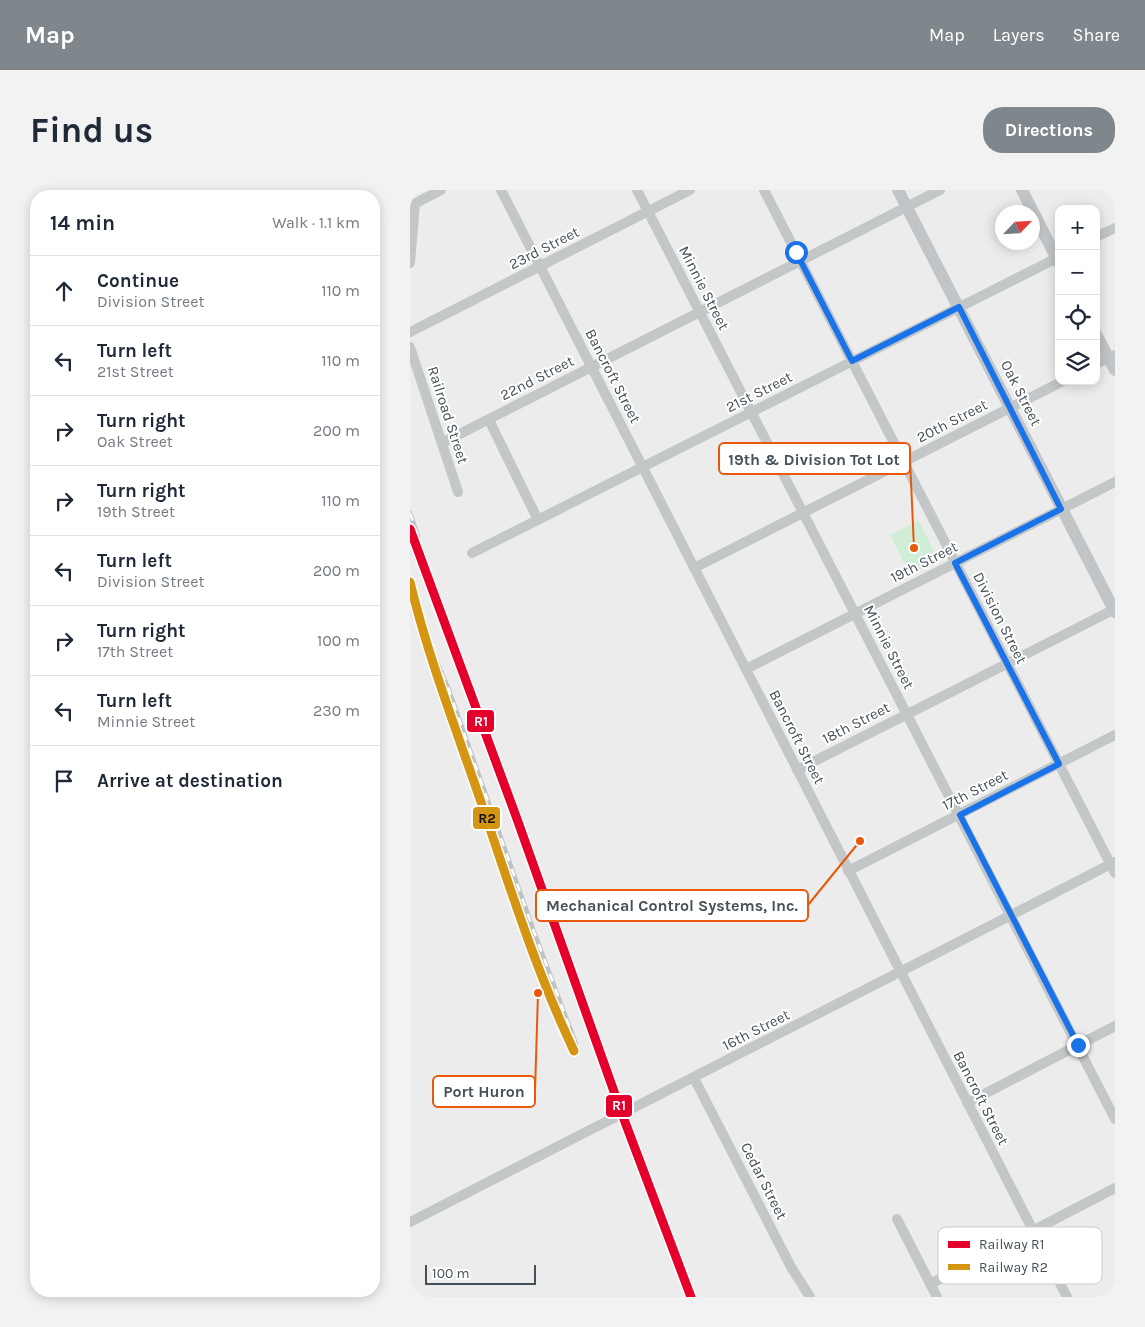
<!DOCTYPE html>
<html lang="en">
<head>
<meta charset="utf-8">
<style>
  :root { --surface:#fff; --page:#f2f2f3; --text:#1f2937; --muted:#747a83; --line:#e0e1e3; --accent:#7f878c }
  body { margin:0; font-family:Karla,sans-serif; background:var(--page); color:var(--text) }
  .controls { position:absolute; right:15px; top:15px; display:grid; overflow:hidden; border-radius:10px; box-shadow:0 2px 12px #0003 }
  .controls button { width:45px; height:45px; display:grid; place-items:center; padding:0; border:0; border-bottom:1px solid var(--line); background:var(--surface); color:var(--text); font:25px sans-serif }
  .compass { position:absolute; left:585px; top:15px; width:45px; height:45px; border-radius:50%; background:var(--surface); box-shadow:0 2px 12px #0003; rotate:65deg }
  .scale { position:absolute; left:15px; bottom:12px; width:111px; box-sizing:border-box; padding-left:5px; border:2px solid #445158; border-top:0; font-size:14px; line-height:18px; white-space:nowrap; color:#445158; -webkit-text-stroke:4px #fff; paint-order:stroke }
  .stop { position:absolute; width:15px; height:15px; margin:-11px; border:4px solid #1a73e8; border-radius:50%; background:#fff }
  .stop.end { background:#1a73e8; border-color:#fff; box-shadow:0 1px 5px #0008 }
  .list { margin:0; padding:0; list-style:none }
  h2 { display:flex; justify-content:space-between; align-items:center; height:65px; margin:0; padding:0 20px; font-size:21px }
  h2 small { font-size:16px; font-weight:400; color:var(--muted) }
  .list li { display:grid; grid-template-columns:32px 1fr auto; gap:15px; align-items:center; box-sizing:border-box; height:70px; padding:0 20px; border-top:1px solid var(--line) }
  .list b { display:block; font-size:19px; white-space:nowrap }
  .list p { margin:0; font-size:16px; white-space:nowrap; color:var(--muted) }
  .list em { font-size:16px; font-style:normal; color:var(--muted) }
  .icon { flex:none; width:28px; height:28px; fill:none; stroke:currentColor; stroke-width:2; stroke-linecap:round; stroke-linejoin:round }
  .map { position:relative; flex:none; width:705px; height:1107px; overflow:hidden; border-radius:20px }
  header { display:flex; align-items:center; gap:30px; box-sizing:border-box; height:70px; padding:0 25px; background:var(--accent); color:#fff }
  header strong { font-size:24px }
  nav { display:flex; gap:28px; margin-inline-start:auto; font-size:18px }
  .intro { display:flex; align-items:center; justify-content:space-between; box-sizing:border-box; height:120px; padding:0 30px }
  h1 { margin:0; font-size:35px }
  .button { padding:12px 22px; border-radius:20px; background:var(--accent); color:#fff; font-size:18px; font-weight:700 }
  main { display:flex; gap:30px; padding:0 30px }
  aside { flex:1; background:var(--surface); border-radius:20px; box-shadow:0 2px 12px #0003 }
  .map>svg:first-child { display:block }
  .green { fill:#d0edd7 }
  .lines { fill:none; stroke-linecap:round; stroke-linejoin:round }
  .minor { stroke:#c3c7c8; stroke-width:10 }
  .major { stroke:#c1c5c7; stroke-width:12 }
  .rail-casing { stroke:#bfc2c3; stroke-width:4.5 }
  .rail { stroke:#fff; stroke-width:2.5; stroke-dasharray:8; stroke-linecap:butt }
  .rail-1-casing { stroke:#fff; stroke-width:12 }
  .rail-2-casing { stroke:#fff; stroke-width:12 }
  .rail-1 { stroke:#e4002b; stroke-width:9 }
  .rail-2 { stroke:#d39512; stroke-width:9 }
  .route { stroke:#1a73e8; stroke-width:6 }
  .labels { text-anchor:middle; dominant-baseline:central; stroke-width:4; stroke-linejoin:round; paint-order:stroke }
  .street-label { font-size:15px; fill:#445158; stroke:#fff }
  .key { fill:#fff; stroke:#c7cbcd; stroke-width:1 }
  .key-label { font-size:14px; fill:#445158 }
  .leader { fill:none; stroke:#e8590c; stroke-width:2 }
  .callout-dot { fill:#e8590c; stroke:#fff; stroke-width:2 }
  .callout { fill:#fff; stroke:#e8590c; stroke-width:2 }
  .callout-label { font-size:16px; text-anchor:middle; font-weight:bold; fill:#445158 }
  .line-badge { stroke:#fff; stroke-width:2 }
  .badge-label { font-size:14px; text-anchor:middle; font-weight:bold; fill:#fff }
  .pale-badge-label { font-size:14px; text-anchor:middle; font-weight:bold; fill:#111 }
</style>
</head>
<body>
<header>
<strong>Map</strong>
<nav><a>Map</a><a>Layers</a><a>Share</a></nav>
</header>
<div class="intro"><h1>Find us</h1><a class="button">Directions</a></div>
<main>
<aside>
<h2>14 min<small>Walk · 1.1 km</small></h2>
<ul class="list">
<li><svg class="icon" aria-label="ahead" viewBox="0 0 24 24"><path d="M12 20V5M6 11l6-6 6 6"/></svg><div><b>Continue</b><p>Division Street</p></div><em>110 m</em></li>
<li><svg class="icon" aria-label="left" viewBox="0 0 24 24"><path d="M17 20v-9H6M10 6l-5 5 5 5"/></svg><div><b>Turn left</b><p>21st Street</p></div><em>110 m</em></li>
<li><svg class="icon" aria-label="right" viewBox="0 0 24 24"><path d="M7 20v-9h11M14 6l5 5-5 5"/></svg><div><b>Turn right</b><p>Oak Street</p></div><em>200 m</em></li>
<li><svg class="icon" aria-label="right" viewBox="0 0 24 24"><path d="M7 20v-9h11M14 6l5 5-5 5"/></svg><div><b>Turn right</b><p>19th Street</p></div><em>110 m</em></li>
<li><svg class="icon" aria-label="left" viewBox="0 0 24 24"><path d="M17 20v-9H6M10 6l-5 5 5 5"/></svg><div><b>Turn left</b><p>Division Street</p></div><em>200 m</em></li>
<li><svg class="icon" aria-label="right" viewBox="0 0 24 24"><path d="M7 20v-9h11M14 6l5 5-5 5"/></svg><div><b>Turn right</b><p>17th Street</p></div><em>100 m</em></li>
<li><svg class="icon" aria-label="left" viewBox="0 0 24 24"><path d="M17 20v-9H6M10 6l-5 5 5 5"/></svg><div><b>Turn left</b><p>Minnie Street</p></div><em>230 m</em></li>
<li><svg class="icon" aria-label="arrive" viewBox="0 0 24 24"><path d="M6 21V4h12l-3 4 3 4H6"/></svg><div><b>Arrive at destination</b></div></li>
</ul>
</aside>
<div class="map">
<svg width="705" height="1107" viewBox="0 0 705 1107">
  <rect width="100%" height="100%" fill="#edecec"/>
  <path class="green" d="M509,331L528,370L500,385L480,345Z"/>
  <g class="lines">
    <g class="minor">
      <path d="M91,0L657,1107"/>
      <path d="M227,0L705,929"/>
      <path d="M354,0L705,683"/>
      <path d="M0,16L31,0"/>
      <path d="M686,47L705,38"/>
      <path d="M0,73L5,13"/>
      <path d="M0,142L280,0"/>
      <path d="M0,157L48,302"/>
      <path d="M686,174L705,165"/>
      <path d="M79,230L128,330"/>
      <path d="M32,253L530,0"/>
      <path d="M62,363L649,67"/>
      <path d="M284,378L653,191"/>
      <path d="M336,479L705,292"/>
      <path d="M387,580L705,419"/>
      <path d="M438,681L705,545"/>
      <path d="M284,888L381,1077L400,1107"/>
      <path d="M557,913L705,836"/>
      <path d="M487,1029L527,1107"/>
      <path d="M0,1032L705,672"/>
      <path d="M520,1094L705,998"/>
    </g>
    <g class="major">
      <path d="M488,0L705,422"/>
      <path d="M612,0L649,73"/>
      <path d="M686,144L705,180"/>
    </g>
    <defs>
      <g id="rail">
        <path d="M0,323L8,346"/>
        <path d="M0,339L107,629L212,924L281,1107"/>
        <path d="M12,439L39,500L123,739L166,854"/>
      </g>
    </defs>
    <use href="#rail" class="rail-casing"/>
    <use href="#rail" class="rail"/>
    <defs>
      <path id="rail-1" d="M0,339L107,629L212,924L281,1107"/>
      <path id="rail-2" d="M0,392C18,467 46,539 71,612C99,695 126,781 164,861"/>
    </defs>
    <use href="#rail-1" class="rail-1-casing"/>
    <use href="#rail-2" class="rail-2-casing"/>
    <use href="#rail-1" class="rail-1"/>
    <use href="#rail-2" class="rail-2"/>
  </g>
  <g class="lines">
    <path class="route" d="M386,62L442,171L549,117L651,319L545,373L649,574L550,625L668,855"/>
  </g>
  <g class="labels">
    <g class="street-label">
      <text transform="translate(134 58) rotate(-27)">23rd Street</text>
      <text transform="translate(294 98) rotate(63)">Minnie Street</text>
      <text transform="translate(203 186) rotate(63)">Bancroft Street</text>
      <text transform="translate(127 188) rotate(-27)">22nd Street</text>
      <text transform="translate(349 202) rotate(-27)">21st Street</text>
      <text transform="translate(611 203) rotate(63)">Oak Street</text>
      <text transform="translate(38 225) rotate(72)">Railroad Street</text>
      <text transform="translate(542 231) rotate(-27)">20th Street</text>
      <text transform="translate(514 372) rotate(-27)">19th Street</text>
      <text transform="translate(590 428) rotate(63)">Division Street</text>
      <text transform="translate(479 457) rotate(63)">Minnie Street</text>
      <text transform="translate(446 533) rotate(-27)">18th Street</text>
      <text transform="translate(387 547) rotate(63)">Bancroft Street</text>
      <text transform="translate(565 600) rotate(-27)">17th Street</text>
      <text transform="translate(346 840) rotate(-27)">16th Street</text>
      <text transform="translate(571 908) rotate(63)">Bancroft Street</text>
      <text transform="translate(354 991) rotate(63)">Cedar Street</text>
    </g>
  </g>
  <rect x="528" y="1037" width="164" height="57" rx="8" class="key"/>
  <rect x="538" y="1051" width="22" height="7" fill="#e4002b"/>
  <rect x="538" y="1074" width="22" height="6" fill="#d39512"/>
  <g class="key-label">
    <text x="569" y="1059">Railway R1</text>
    <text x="569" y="1082">Railway R2</text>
  </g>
  <path class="leader" d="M504 358L500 269M450 651L398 715M128 803L125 902"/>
  <g class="callout-dot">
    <circle cx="504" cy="358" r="5"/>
    <circle cx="450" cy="651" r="5"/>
    <circle cx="128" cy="803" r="5"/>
  </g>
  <g class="callout">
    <rect x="309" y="253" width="191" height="31" rx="5"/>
    <rect x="126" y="700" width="272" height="31" rx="5"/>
    <rect x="23" y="886" width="102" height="31" rx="5"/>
  </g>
  <g class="callout-label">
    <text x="404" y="275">19th &amp; Division Tot Lot</text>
    <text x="262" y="721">Mechanical Control Systems, Inc.</text>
    <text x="74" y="907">Port Huron</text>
  </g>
  <g class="line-badge">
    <rect x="56" y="519" width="29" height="24" rx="5" fill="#e4002b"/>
    <rect x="62" y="616" width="29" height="24" rx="5" fill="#d39512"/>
    <rect x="195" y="904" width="28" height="24" rx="5" fill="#e4002b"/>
  </g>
  <g class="badge-label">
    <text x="71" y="536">R1</text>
    <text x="209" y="920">R1</text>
  </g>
  <g class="pale-badge-label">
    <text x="77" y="633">R2</text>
  </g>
</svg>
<div class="controls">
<button>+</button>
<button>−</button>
<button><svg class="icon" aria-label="locate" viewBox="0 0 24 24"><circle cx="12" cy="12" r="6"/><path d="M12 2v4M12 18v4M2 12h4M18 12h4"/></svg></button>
<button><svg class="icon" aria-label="layers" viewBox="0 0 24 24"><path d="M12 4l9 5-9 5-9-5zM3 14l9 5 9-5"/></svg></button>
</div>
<svg class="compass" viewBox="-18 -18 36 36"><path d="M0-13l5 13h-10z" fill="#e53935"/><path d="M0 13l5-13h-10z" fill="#747a83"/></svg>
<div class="scale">100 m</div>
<div class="stop" style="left:386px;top:62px"></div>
<div class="stop end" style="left:668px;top:855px"></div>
</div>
</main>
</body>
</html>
